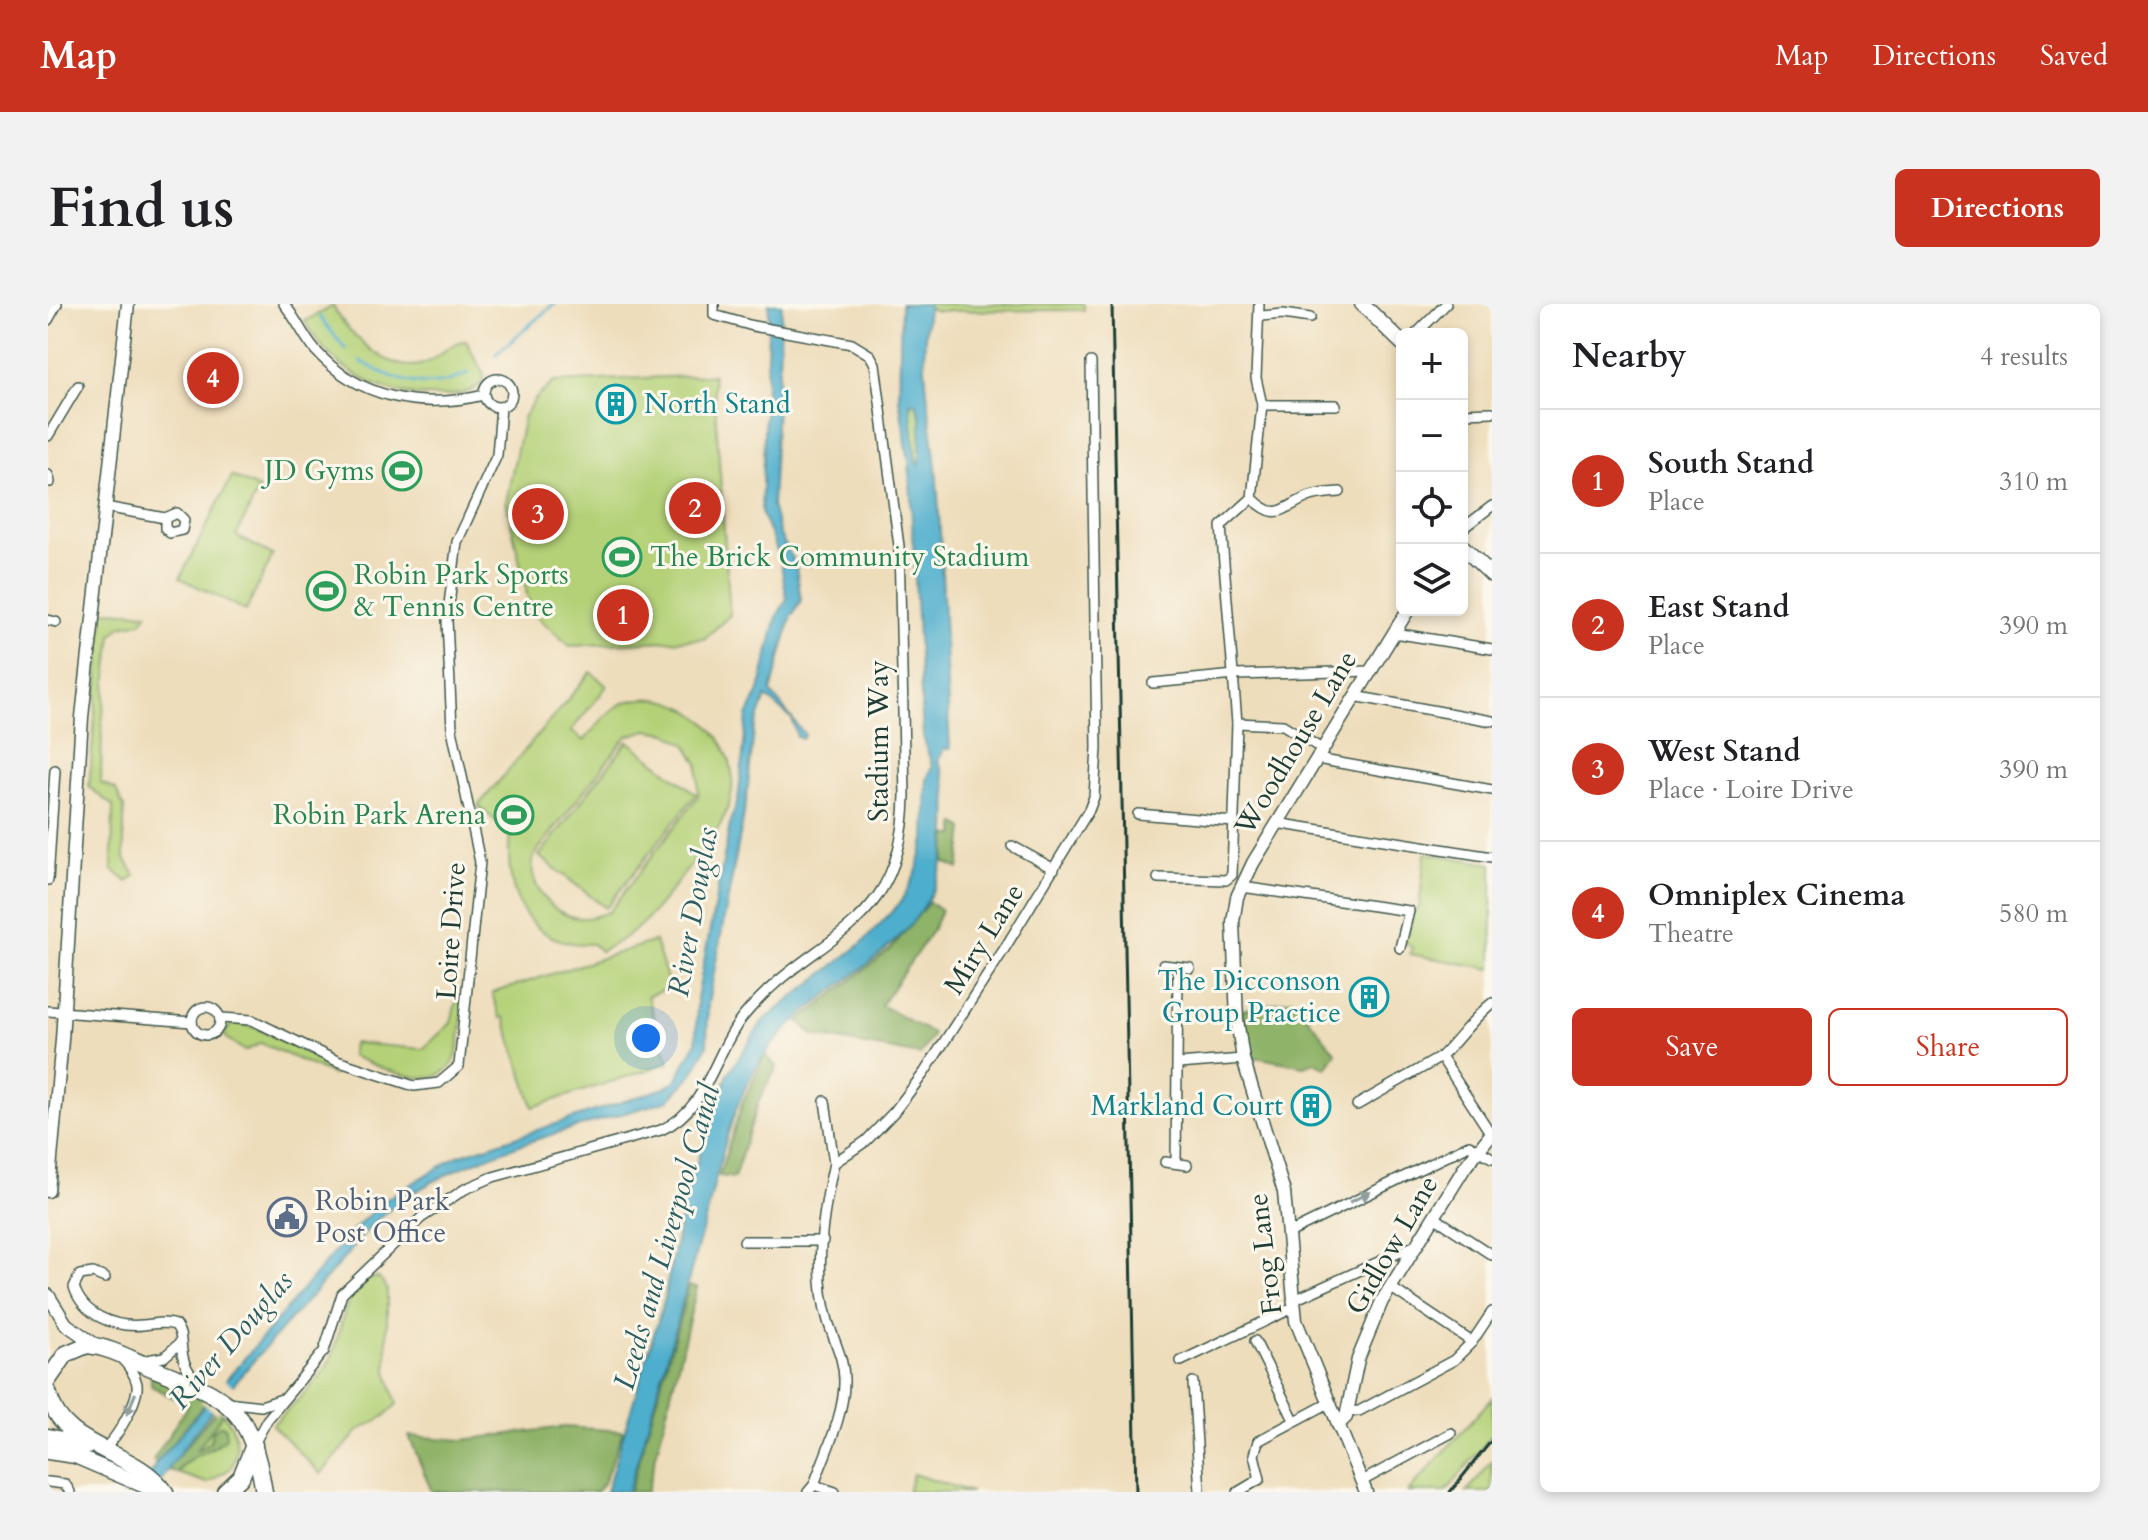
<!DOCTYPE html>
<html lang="en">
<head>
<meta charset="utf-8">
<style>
  :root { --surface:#fff; --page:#f2f2f2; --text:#202124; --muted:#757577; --line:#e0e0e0; --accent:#c8321e }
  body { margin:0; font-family:Cardo,serif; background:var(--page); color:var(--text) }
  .controls { position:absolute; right:24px; top:24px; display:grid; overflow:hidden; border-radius:12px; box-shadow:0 4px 12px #0003 }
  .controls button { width:72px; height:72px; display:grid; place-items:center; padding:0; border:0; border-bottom:2px solid var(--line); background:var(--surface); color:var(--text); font:40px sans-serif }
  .you { position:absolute; left:598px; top:734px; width:28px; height:28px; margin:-20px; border:6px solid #fff; border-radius:50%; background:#1a73e8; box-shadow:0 0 0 12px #1a73e833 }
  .badge { display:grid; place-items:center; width:52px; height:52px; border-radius:50%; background:var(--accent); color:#fff; font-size:26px; font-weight:700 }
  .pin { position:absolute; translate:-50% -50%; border:4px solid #fff; box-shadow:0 2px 8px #0006 }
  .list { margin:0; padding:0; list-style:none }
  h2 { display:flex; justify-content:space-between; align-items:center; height:104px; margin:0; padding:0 32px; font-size:34px }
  h2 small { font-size:26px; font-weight:400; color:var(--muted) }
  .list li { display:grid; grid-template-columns:52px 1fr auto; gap:24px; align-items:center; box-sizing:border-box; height:144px; padding:0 32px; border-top:2px solid var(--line) }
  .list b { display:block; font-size:30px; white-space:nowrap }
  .list p { margin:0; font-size:26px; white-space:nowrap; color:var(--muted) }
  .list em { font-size:26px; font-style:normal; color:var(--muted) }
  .actions { display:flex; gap:16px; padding:24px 32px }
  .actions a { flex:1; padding:18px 0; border:2px solid var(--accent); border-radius:12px; text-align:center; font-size:28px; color:var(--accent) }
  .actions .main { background:var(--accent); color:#fff }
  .icon { flex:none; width:44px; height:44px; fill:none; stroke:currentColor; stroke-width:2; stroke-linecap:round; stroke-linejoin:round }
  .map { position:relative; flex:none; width:1444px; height:1188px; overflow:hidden; border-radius:12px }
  header { display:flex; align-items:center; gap:48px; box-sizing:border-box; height:112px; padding:0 40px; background:var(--accent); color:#fff }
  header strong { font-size:38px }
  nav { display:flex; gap:44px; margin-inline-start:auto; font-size:28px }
  .intro { display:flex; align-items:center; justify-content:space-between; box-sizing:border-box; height:192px; padding:0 48px }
  h1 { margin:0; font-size:56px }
  .button { padding:20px 36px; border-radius:12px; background:var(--accent); color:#fff; font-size:28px; font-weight:700 }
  main { display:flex; gap:48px; padding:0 48px }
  aside { flex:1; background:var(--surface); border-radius:12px; box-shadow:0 4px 12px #0003 }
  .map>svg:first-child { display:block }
  .green { fill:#b4d177; stroke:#6a8756; stroke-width:2; fill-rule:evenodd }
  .forest { fill:#8fb368; stroke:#57784e; stroke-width:2 }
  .water { fill:#4eaecd; stroke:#367680; stroke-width:2; fill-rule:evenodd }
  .pier { fill:#edb }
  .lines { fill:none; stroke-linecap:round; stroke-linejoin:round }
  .stream { stroke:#4eaecd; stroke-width:3 }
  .minor-casing { stroke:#3e5548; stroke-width:12 }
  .tertiary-casing { stroke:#3e5548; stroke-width:15 }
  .secondary-casing { stroke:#3e5548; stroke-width:17 }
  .primary-casing { stroke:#3e5548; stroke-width:17 }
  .trunk-casing { stroke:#3e5548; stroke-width:19 }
  .minor { stroke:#fff; stroke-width:9 }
  .tertiary { stroke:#fff; stroke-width:12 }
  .secondary { stroke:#fff; stroke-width:14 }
  .primary { stroke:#fff; stroke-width:14 }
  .trunk { stroke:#fff; stroke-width:16 }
  .rail { stroke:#1f3d34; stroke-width:3 }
  .oneway { fill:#8f9e9a }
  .labels { text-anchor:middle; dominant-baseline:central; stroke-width:6; stroke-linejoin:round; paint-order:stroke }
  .culture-label { font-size:28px; fill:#0d838f; stroke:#fbf7ec; text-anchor:end }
  .leisure-label { font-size:28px; fill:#27864d; stroke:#fbf7ec; text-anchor:end }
  .street-label { font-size:28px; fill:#1f3d34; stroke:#fbf7ec }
  .service-label { font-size:28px; fill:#4e5e75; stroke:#fbf7ec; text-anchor:start }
  .water-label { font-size:30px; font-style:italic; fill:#2d5f62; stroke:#fbf7ec }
</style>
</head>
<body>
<header>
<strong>Map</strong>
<nav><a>Map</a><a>Directions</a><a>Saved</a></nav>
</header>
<div class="intro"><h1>Find us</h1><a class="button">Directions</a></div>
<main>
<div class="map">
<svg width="1444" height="1188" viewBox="0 0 1444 1188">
  <rect width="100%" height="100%" fill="#fbf7ec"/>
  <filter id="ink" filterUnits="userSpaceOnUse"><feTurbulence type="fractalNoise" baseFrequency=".0125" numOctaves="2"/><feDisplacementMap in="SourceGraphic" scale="16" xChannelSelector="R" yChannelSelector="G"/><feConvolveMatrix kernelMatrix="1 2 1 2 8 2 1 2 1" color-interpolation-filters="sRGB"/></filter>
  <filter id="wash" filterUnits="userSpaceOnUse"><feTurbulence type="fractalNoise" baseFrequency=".006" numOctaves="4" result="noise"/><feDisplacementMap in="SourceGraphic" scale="32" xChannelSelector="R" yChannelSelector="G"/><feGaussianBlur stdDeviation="1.8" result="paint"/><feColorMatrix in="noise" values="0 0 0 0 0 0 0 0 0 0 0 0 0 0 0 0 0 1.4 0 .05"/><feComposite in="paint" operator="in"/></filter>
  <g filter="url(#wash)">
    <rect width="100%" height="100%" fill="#edb"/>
    <g class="green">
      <path d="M881,0H1036V6L889,7L880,4Z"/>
      <path d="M285,2C299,29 341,71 375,60C390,55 405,36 418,37L436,71L434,78C425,89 409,91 395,92C338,95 284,68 257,17Z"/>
      <path d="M665,71L682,311L656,335L522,342L483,308L458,197L476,112L488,94L506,78Z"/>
      <path d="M862,99H868L873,115L872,161L868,159Z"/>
      <path d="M184,172L211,185L188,232L225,251L198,307L132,274Z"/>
      <path d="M56,307L100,309L93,318L73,322L64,331L54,418L53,479L68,486L76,504V553L87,571L79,578L64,565L65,502L41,483Z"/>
      <path d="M543,368L559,382L523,427L536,437C549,422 561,403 581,397C635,382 695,436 683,492C676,525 652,549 632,575C608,606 590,631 552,647L545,640C477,643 456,588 462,529L430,502ZM599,426L619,429L638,440L650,460V492L561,608C549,612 537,616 525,613C499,607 477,575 487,550L579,432Z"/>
      <path d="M580,437L648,490L558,604L491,552Z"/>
      <path d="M1377,549L1444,560V665L1362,650L1364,644L1357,637L1364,610L1371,604Z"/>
      <path d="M607,637L622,684L599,692L621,759L485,803L456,713L452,714L444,689Z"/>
      <path d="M409,694L415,700C413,716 414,735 409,750C394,796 331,762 303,752L305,739L375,745L403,719Z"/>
      <path d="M186,719L209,724L281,761L286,765L285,771L213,739L197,747L178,734L177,728Z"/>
      <path d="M331,974L339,985V1066L349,1100L337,1112L310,1127L273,1170L224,1121C242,1102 267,1083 280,1060C295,1036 292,974 331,974Z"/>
      <path d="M1444,1094V1131L1398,1188H1360Z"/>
      <path d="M175,1110C189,1126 193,1144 183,1164L159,1179L129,1169L141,1155L170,1141L164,1130L162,1138L148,1147Z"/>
      <path d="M1444,1157V1188H1419Z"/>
      <path d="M865,1170L923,1188H860Z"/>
    </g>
    <g class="forest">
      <path d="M908,519L916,525L911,565L896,558L900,531H907Z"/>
      <path d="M881,598L893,607L884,627L833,701L885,730L872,751L765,731L751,717L843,645Z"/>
      <path d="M1245,695L1288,749L1278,764L1267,758L1256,762L1200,752L1194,706Z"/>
      <path d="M717,751L729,763L711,796L686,874L671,872L695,797Z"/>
      <path d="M641,982L649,983L599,1188H582Z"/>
      <path d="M103,1071L159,1097L108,1159L105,1156L140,1101L103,1082Z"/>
      <path d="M169,1105L175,1110L148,1147L162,1138L165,1127L173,1121L177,1123L178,1134C163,1148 137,1152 129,1169L119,1165Z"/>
      <path d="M516,1123L575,1127L556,1178L548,1188H384L361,1132L415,1136Z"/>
    </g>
    <g class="water">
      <path d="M721,0H734L724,202L732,231L748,262L753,296L743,314L723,388L757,431L754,435L749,433L744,415L718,393L706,427L698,499L660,700L659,742L644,771L621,796C531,824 387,855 322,923C251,1011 165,1092 106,1188H93L108,1159L304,927L335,897L410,852L616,784L628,776L648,739L649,694L683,515L690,496L699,412L711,387L729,312L739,295L732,254L713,208Z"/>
      <path d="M853,0H881C869,60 885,116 889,176C895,265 897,355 902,445H896L890,457C901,478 900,504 899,528C892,648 780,667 718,749C684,793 672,860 658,913C632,1004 609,1096 580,1187L558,1188L615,1000L638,888L680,770L715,717L813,640L853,598L868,569L877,536L879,476L884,462L875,432L861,158L851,94ZM862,99H868L873,115L872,161L868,159Z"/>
    </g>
    <path class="pier" d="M174,1074L189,1085L169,1110L153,1098Z"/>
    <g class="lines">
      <g class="stream">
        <path d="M272,13L298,46"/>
        <path d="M448,50L506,0"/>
        <path d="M312,57C347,77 383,90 420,69"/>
      </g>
    </g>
  </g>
  <g filter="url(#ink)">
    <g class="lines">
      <defs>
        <g id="minor">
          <path d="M236,0C248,14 255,32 267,46C311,95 374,106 436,91"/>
          <path d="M1213,12L1235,10L1262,14"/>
          <path d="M0,16L9,0"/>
          <path d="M1368,30L1398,0"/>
          <circle cx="450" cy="89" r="14"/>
          <path d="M1214,101H1288"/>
          <path d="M1414,109L1444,108"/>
          <path d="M0,132L30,82"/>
          <path d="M0,171L2,178"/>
          <path d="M1204,194C1230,219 1233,204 1260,193C1270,189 1281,189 1292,188"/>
          <path d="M57,203L117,214L129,209L136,216L134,226L122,229L117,224V214"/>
          <path d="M1414,225L1444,202"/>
          <path d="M0,316L8,318"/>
          <path d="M1346,329L1444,345"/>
          <path d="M1105,379L1187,371L1322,367"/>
          <path d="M1306,392L1444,417"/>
          <path d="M1189,419L1235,421L1274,445"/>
          <path d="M1269,455L1444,486"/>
          <path d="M1090,510L1186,518"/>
          <path d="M1228,519L1444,553"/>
          <path d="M964,542L1006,565"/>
          <path d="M1110,574L1178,576L1184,571L1189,419L1173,222L1204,194L1214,101L1208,74L1211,0"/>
          <path d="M0,576L7,466"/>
          <path d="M1194,583L1361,607L1352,644"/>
          <path d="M1115,661L1142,664"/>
          <circle cx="158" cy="717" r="14"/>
          <path d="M0,707L144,718"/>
          <path d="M173,714L204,716L289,757L366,782L391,779L411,762L432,558L404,425L399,316L409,238L449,151L453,103"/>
          <path d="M1130,760L1195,755"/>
          <path d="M777,797L786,859"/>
          <path d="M1309,801L1393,753"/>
          <path d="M1443,830L1393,753C1411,735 1424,715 1444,699"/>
          <path d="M1117,858L1139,861"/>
          <path d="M1128,859L1130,664"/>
          <path d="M1386,913L1444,951"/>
          <path d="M1243,928L1421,841L1444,854"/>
          <path d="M696,937H775"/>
          <path d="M57,974L45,969L32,971L26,983C35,1011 66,1024 95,1021C106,1020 116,1017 127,1021C140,1034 124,1054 151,1079"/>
          <path d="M1342,983L1424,1038"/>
          <path d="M1244,997L1368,941"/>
          <path d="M1207,1037L1246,1116"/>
          <path d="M93,1057L116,1053L132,1039"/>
          <path d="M1133,1057L1245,1004"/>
          <path d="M1145,1078L1152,1188"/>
          <path d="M179,1098L213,1102L234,1095"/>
          <path d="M1300,1108L1311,1107L1406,1056L1424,1038L1444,1008"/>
          <path d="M206,1140L219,1116L276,1047L294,990L373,914L417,885L445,873L613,826C660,805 665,751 694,714C764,627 855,632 857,491L851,242L827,60L822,51L804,40L705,22L666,11V0"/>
          <path d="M54,1145C68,1138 91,1095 89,1080C87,1070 79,1060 72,1053"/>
          <path d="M1314,1177L1403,1129"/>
          <path d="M0,1178L17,1180L22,1188"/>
          <path d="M766,1181L787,1188"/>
          <path d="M760,1188L766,1181C777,1149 797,1110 796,1076C796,1053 786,1038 780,1017C765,968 775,908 786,859L818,837L846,808L876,769L955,647L1041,506L1046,493L1049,444L1043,58"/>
          <path d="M1190,1188L1212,1175L1206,1151L1210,1137L1281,1099"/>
        </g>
        <g id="tertiary">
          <path d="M0,887L14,736L34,413L80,0"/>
          <path d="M0,991L18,1020L49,1042"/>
          <path d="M1290,1121L1298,1113L1310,1055L1334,997L1417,863L1444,829"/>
          <path d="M1318,1188L1248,1017L1236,888L1195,755L1189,716L1185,618L1189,593L1205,559L1360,306"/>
        </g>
        <g id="secondary">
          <path d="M1314,0L1354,39"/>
          <path d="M1414,242L1444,271"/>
        </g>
        <path id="primary" d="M0,1148L27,1152L111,1188"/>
        <g id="trunk">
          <path d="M0,1076L18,1050L39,1041C62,1043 84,1056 104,1064C182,1094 202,1102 216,1188"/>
          <path d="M0,1088C13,1147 86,1144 117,1188"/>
          <path d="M0,1133L39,1142"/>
          <path d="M177,1188L193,1173L206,1141"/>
        </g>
      </defs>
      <use href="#minor" class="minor-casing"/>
      <use href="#tertiary" class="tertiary-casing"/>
      <use href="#secondary" class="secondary-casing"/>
      <use href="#primary" class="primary-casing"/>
      <use href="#trunk" class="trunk-casing"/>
      <use href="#minor" class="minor"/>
      <use href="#tertiary" class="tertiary"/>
      <use href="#secondary" class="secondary"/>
      <use href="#primary" class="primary"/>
      <use href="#trunk" class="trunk"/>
      <g class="rail">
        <path d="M1064,0L1088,1188"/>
        <path d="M1402,1188L1444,1136"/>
      </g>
    </g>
    <defs><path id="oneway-solid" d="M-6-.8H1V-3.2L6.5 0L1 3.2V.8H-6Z" transform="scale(2)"/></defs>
    <g class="oneway">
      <use href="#oneway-solid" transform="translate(1312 893) rotate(-26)"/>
      <use href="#oneway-solid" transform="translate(83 1100) rotate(113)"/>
    </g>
  </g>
  <defs>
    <symbol id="building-ring" viewBox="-11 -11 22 22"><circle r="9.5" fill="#fbf7ec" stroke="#0f9aa8" stroke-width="1.5"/><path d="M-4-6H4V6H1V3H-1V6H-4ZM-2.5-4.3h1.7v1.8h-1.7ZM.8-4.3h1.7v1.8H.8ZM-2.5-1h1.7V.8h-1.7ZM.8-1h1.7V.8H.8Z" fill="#0f9aa8"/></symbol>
    <symbol id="stadium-ring" viewBox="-11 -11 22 22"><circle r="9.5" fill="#fbf7ec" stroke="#2e9e5b" stroke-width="1.5"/><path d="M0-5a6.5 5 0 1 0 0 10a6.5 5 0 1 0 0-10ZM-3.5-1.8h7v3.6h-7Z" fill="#2e9e5b"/></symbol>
    <symbol id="civic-ring" viewBox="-11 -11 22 22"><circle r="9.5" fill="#fbf7ec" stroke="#5c6f8a" stroke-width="1.5"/><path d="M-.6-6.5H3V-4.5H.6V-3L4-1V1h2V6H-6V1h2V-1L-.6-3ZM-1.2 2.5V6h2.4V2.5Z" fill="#5c6f8a"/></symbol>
  </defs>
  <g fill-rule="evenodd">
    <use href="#building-ring" x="546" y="78" width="44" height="44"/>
    <use href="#stadium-ring" x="332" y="145" width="44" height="44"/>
    <use href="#stadium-ring" x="552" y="231" width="44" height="44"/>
    <use href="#stadium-ring" x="256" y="265" width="44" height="44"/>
    <use href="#stadium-ring" x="444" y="489" width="44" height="44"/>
    <use href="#building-ring" x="1299" y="671" width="44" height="44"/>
    <use href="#building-ring" x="1241" y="780" width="44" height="44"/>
    <use href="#civic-ring" x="217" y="891" width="44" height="44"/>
  </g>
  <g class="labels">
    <g class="culture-label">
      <text x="596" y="100" text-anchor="start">North Stand</text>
      <text x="1293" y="677">The Dicconson<tspan x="1293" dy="32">Group Practice</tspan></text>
      <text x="1235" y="802">Markland Court</text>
    </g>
    <g class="leisure-label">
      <text x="326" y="167">JD Gyms</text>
      <text x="602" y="253" text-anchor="start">The Brick Community Stadium</text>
      <text x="306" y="271" text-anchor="start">Robin Park Sports<tspan x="306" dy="32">&amp; Tennis Centre</tspan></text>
      <text x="438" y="511">Robin Park Arena</text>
    </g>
    <g class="street-label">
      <text transform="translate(831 437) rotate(-90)">Stadium Way</text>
      <text transform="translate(1248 439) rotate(-59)">Woodhouse Lane</text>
      <text transform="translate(403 627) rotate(-86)">Loire Drive</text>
      <text transform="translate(936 635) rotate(-58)">Miry Lane</text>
      <text transform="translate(1344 941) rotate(-60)">Gidlow Lane</text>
      <text transform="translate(1217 950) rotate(-97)">Frog Lane</text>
    </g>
    <g class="service-label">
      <text x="267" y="897">Robin Park<tspan x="267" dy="32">Post Office</tspan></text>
    </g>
    <g class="water-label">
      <text transform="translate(645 608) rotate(-80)">River Douglas</text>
      <text transform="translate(619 933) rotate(-74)">Leeds and Liverpool Canal</text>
      <text transform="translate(183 1036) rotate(-49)">River Douglas</text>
    </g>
  </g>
</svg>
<div class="controls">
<button>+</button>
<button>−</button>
<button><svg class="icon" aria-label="locate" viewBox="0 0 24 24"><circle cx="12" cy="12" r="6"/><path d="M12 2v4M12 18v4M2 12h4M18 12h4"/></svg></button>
<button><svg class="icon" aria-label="layers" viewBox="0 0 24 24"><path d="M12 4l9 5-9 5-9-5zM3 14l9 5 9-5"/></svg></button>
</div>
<div class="you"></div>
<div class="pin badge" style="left:575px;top:311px">1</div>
<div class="pin badge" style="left:647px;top:204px">2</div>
<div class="pin badge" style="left:490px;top:210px">3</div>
<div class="pin badge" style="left:165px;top:74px">4</div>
</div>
<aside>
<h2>Nearby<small>4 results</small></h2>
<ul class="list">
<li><span class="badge">1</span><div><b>South Stand</b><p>Place</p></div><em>310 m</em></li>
<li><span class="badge">2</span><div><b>East Stand</b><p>Place</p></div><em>390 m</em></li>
<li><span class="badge">3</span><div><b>West Stand</b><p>Place · Loire Drive</p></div><em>390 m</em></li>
<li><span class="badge">4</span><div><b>Omniplex Cinema</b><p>Theatre</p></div><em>580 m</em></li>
</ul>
<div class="actions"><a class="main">Save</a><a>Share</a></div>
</aside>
</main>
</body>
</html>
